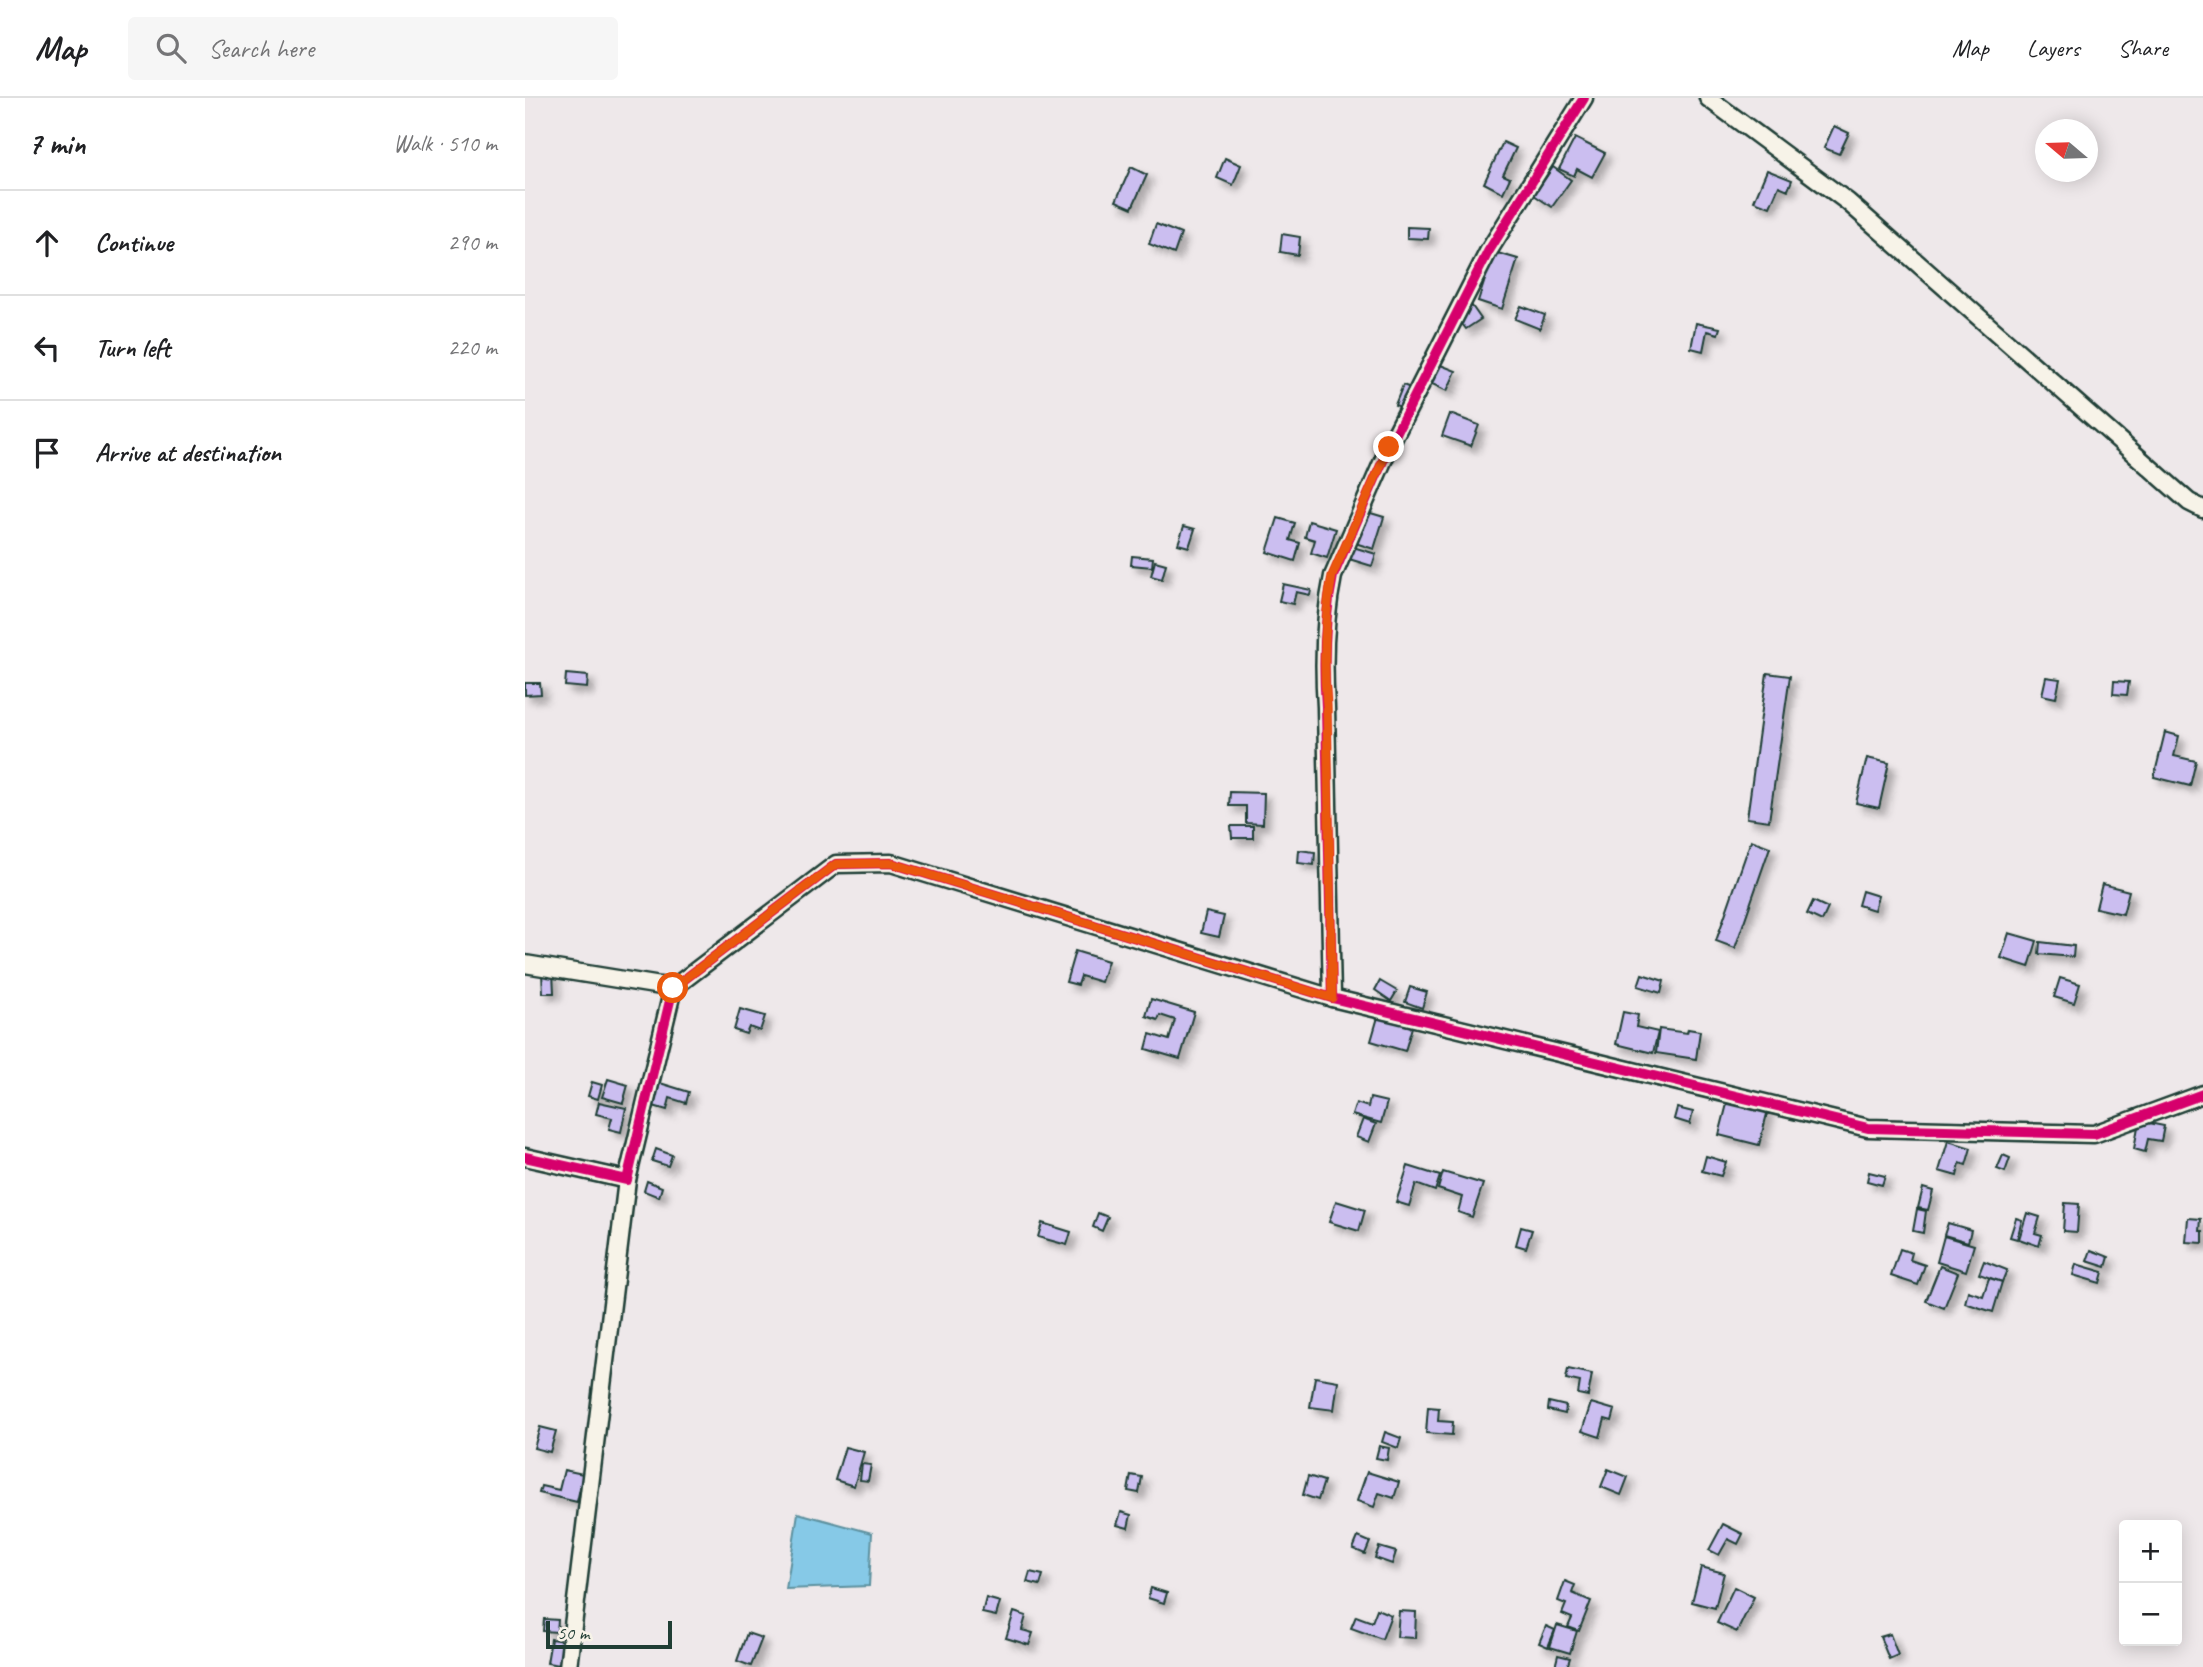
<!DOCTYPE html>
<html lang="en">
<head>
<meta charset="utf-8">
<style>
  :root { --surface:#fff; --page:#f6f6f6; --text:#202124; --muted:#757577; --line:#e0e0e0 }
  body { margin:0; font-family:Caveat,sans-serif; background:var(--page); color:var(--text) }
  .controls { position:absolute; right:21px; bottom:21px; display:grid; overflow:hidden; border-radius:7px; box-shadow:0 4px 18px #0003 }
  .controls button { width:63px; height:63px; display:grid; place-items:center; padding:0; border:0; border-bottom:2px solid var(--line); background:var(--surface); color:var(--text); font:35px sans-serif }
  .compass { position:absolute; left:1510px; top:21px; width:63px; height:63px; border-radius:50%; background:var(--surface); box-shadow:0 4px 18px #0003; rotate:289deg }
  .scale { position:absolute; left:21px; bottom:18px; width:126px; box-sizing:border-box; padding-left:7px; border:4px solid #1f3d34; border-top:0; font-size:19px; line-height:24px; white-space:nowrap; color:#1f3d34; -webkit-text-stroke:5px #f7f3e8; paint-order:stroke }
  .stop { position:absolute; width:21px; height:21px; margin:-16px; border:5px solid #ea580c; border-radius:50%; background:#fff }
  .stop.end { background:#ea580c; border-color:#fff; box-shadow:0 2px 7px #0008 }
  .list { margin:0; padding:0; list-style:none }
  h2 { display:flex; justify-content:space-between; align-items:center; height:91px; margin:0; padding:0 28px; font-size:30px }
  h2 small { font-size:23px; font-weight:400; color:var(--muted) }
  .list li { display:grid; grid-template-columns:46px 1fr auto; gap:21px; align-items:center; box-sizing:border-box; height:105px; padding:0 28px; border-top:2px solid var(--line) }
  .list b { display:block; font-size:26px; white-space:nowrap }
  .list em { font-size:23px; font-style:normal; color:var(--muted) }
  .icon { flex:none; width:38px; height:38px; fill:none; stroke:currentColor; stroke-width:2; stroke-linecap:round; stroke-linejoin:round }
  .map { position:relative; flex:none; width:1678px; height:1569px; overflow:hidden }
  header { display:flex; align-items:center; gap:42px; box-sizing:border-box; height:98px; padding:0 35px; background:var(--surface); border-bottom:2px solid var(--line) }
  header strong { font-size:33px }
  nav { display:flex; gap:38px; margin-inline-start:auto; font-size:24px }
  .search { width:490px; height:63px; background:var(--page); display:flex; align-items:center; gap:18px; box-sizing:border-box; padding:0 24px; border-radius:7px; color:var(--muted); font-size:26px }
  main { display:flex }
  aside { flex:1; background:var(--surface) }
  .map>svg:first-child { display:block }
  .water { fill:#86c9e7; stroke:#5d919f; stroke-width:2 }
  .building { fill:#cbbef0; stroke:#1f3d34; stroke-width:2; filter:url(#shadow) }
  .lines { fill:none; stroke-linecap:round; stroke-linejoin:round }
  .minor-casing { stroke:#1f3d34; stroke-width:21 }
  .minor { stroke:#f7f3e8; stroke-width:16 }
  .cycleway-casing { stroke:#f7f3e8; stroke-width:15 }
  .cycleway { stroke:#d6006c; stroke-width:10 }
  .route { stroke:#ea580c; stroke-width:9 }
</style>
</head>
<body>
<header>
<strong>Map</strong>
<div class="search"><svg class="icon" aria-label="search" viewBox="0 0 24 24"><circle cx="10" cy="10" r="6"/><path d="M15 15l6 6"/></svg>Search here</div>
<nav><a>Map</a><a>Layers</a><a>Share</a></nav>
</header>
<main>
<aside>
<h2>7 min<small>Walk · 510 m</small></h2>
<ul class="list">
<li><svg class="icon" aria-label="ahead" viewBox="0 0 24 24"><path d="M12 20V5M6 11l6-6 6 6"/></svg><div><b>Continue</b></div><em>290 m</em></li>
<li><svg class="icon" aria-label="left" viewBox="0 0 24 24"><path d="M17 20v-9H6M10 6l-5 5 5 5"/></svg><div><b>Turn left</b></div><em>220 m</em></li>
<li><svg class="icon" aria-label="arrive" viewBox="0 0 24 24"><path d="M6 21V4h12l-3 4 3 4H6"/></svg><div><b>Arrive at destination</b></div></li>
</ul>
</aside>
<div class="map">
<svg width="1678" height="1569" viewBox="0 0 1678 1569">
  <defs>
    <filter id="shadow"><feDropShadow dx="6" dy="6" stdDeviation="3.5" flood-color="#0004"/></filter>
  </defs>
  <rect width="100%" height="100%" fill="#eee8ea"/>
  <filter id="ink" filterUnits="userSpaceOnUse"><feTurbulence type="fractalNoise" baseFrequency=".0143" numOctaves="2"/><feDisplacementMap in="SourceGraphic" scale="14" xChannelSelector="R" yChannelSelector="G"/><feConvolveMatrix kernelMatrix="1 2 1 2 8 2 1 2 1" color-interpolation-filters="sRGB"/></filter>
  <g filter="url(#ink)">
    <path class="water" d="M273,1415L347,1435L344,1488L261,1491Z"/>
    <g class="building">
      <path d="M1309,28L1324,35L1314,56L1299,50Z"/>
      <path d="M1050,40L1080,55L1067,79L1052,71L1049,78L1034,71Z"/>
      <path d="M978,44L991,50L978,77L985,80L978,95L959,85Z"/>
      <path d="M700,60L716,67L708,87L692,80Z"/>
      <path d="M606,69L622,77L607,110L591,103Z"/>
      <path d="M1028,69L1046,82L1027,109L1009,97Z"/>
      <path d="M1242,72L1267,82L1263,92L1254,88L1245,109L1229,103Z"/>
      <path d="M631,126L656,136L649,156L624,146Z"/>
      <path d="M882,129L904,130L903,141L882,140Z"/>
      <path d="M757,136L775,139L773,157L755,154Z"/>
      <path d="M969,154L993,161L977,211L953,203Z"/>
      <path d="M947,208L956,221L941,231L932,219Z"/>
      <path d="M996,208L1020,217L1015,231L990,221Z"/>
      <path d="M1171,225L1195,230L1193,236L1182,233L1178,253L1166,250Z"/>
      <path d="M913,266L931,273L922,293L905,285Z"/>
      <path d="M878,287L888,291L881,311L870,307Z"/>
      <path d="M925,316L954,327L946,348L917,338Z"/>
      <path d="M839,413L859,419L849,451L830,445Z"/>
      <path d="M753,420L770,425L765,442L775,445L770,463L742,454Z"/>
      <path d="M784,423L811,431L802,460L786,455L790,442L780,439Z"/>
      <path d="M659,428L670,431L664,449L653,446Z"/>
      <path d="M828,449L851,456L847,468L824,461Z"/>
      <path d="M607,458L628,460L627,469L606,467Z"/>
      <path d="M630,463L641,466L637,481L626,478Z"/>
      <path d="M758,486L786,492L785,497L771,494L768,506L754,503Z"/>
      <path d="M1242,575L1265,578L1244,723L1222,720Z"/>
      <path d="M41,576L63,578L62,590L40,588Z"/>
      <path d="M1521,579L1535,581L1531,600L1517,597Z"/>
      <path d="M1589,583L1604,584L1602,597L1588,596Z"/>
      <path d="M0,585H15L16,596L0,597Z"/>
      <path d="M1640,634L1654,638L1649,658L1671,663L1665,688L1629,679Z"/>
      <path d="M1342,660L1364,665L1354,710L1331,705Z"/>
      <path d="M705,694L739,695L738,726L721,725V708H704Z"/>
      <path d="M706,728H728V740H707Z"/>
      <path d="M1226,742L1245,749L1210,850L1191,843Z"/>
      <path d="M774,752L790,754L789,767L773,765Z"/>
      <path d="M1577,786L1604,793L1598,816L1571,810Z"/>
      <path d="M1337,793L1353,798L1349,812L1333,807Z"/>
      <path d="M1288,803L1303,810L1297,823L1282,816Z"/>
      <path d="M681,814L699,818L694,839L676,835Z"/>
      <path d="M1484,835L1512,843L1504,869L1476,860Z"/>
      <path d="M1515,844L1549,848L1548,859L1514,856Z"/>
      <path d="M550,853L583,863L576,884L556,878L553,887L541,884Z"/>
      <path d="M28,874L29,895H18L17,875Z"/>
      <path d="M1117,876L1139,883L1136,895L1113,888Z"/>
      <path d="M1535,880L1555,886L1549,905L1529,899Z"/>
      <path d="M855,883L872,893L866,903L850,892Z"/>
      <path d="M885,889L902,894L897,910L880,904Z"/>
      <path d="M626,901L669,914L655,961L621,951L625,936L644,942L650,922L635,917L633,922L621,918Z"/>
      <path d="M215,911L240,918L235,933L224,929L221,936L209,932Z"/>
      <path d="M1098,914L1113,917L1111,929L1133,934L1128,955L1091,946Z"/>
      <path d="M853,919L887,929L880,953L846,943Z"/>
      <path d="M1134,931L1162,935L1163,931L1175,933L1171,961L1131,955Z"/>
      <path d="M83,981L103,987L98,1005L77,999Z"/>
      <path d="M67,984L77,987L73,1001L63,998Z"/>
      <path d="M135,985L164,994L161,1005L145,1000L142,1012L128,1008Z"/>
      <path d="M845,1000L862,1004L856,1025L827,1017L831,1005L843,1009Z"/>
      <path d="M1203,1002L1243,1012L1234,1047L1194,1037Z"/>
      <path d="M74,1004L101,1010L96,1034L84,1031L87,1020L71,1016Z"/>
      <path d="M1152,1010L1168,1014L1165,1026L1149,1021Z"/>
      <path d="M838,1021L851,1026L844,1044L831,1039Z"/>
      <path d="M1614,1023L1639,1028L1636,1043L1623,1041L1620,1054L1609,1051Z"/>
      <path d="M1423,1043L1446,1050L1441,1067L1435,1065L1432,1078L1414,1073Z"/>
      <path d="M131,1051L147,1057L143,1068L127,1063Z"/>
      <path d="M1478,1057L1485,1060L1480,1074L1472,1071Z"/>
      <path d="M1181,1058L1201,1064L1196,1078L1177,1073Z"/>
      <path d="M883,1068L915,1078L910,1093L891,1086L884,1108L871,1104Z"/>
      <path d="M918,1074L958,1086L947,1119L933,1114L937,1099L913,1091Z"/>
      <path d="M1344,1074L1360,1078L1357,1087L1342,1083Z"/>
      <path d="M122,1083L137,1089L134,1099L119,1093Z"/>
      <path d="M1398,1090L1408,1093L1403,1112L1393,1110Z"/>
      <path d="M811,1103L840,1112L834,1133L804,1124Z"/>
      <path d="M1540,1105L1554,1106L1552,1134L1538,1133Z"/>
      <path d="M1392,1111L1401,1113L1398,1135L1388,1133Z"/>
      <path d="M573,1115L583,1119L577,1133L568,1129Z"/>
      <path d="M1502,1115L1515,1119L1510,1135L1517,1137L1514,1148L1494,1141Z"/>
      <path d="M1491,1120L1497,1122L1492,1141L1485,1139Z"/>
      <path d="M1663,1120L1676,1121L1675,1133H1678V1145L1661,1144Z"/>
      <path d="M517,1125L546,1134L542,1147L513,1139Z"/>
      <path d="M1423,1125L1446,1132L1443,1144L1419,1137Z"/>
      <path d="M996,1129L1007,1132L1001,1150L991,1147Z"/>
      <path d="M1419,1138L1449,1147L1441,1173L1412,1164Z"/>
      <path d="M1375,1151L1387,1155L1385,1162L1400,1167L1393,1187L1366,1178Z"/>
      <path d="M1566,1152L1584,1159L1581,1169L1562,1163Z"/>
      <path d="M1459,1163L1482,1172L1477,1184L1454,1176Z"/>
      <path d="M1551,1166L1578,1174L1575,1185L1548,1177Z"/>
      <path d="M1415,1168L1433,1175L1419,1210L1401,1203Z"/>
      <path d="M1464,1180L1477,1184L1468,1214L1440,1205L1443,1193L1458,1198Z"/>
      <path d="M1043,1271L1067,1276L1063,1298L1053,1296L1055,1284L1041,1281Z"/>
      <path d="M790,1279L813,1283L809,1312L785,1309Z"/>
      <path d="M1024,1304L1041,1308L1040,1316L1023,1312Z"/>
      <path d="M1066,1305L1090,1312L1087,1323L1080,1321L1075,1339L1057,1333Z"/>
      <path d="M903,1309L914,1310L913,1323L928,1324L927,1337L901,1335Z"/>
      <path d="M15,1329L31,1333L25,1354L9,1350Z"/>
      <path d="M860,1334L876,1340L873,1350L857,1344Z"/>
      <path d="M854,1348L864,1350L862,1362L851,1360Z"/>
      <path d="M320,1349L339,1354L329,1388L310,1382Z"/>
      <path d="M337,1366L346,1367L343,1383L335,1382Z"/>
      <path d="M1083,1371L1103,1379L1096,1397L1076,1389Z"/>
      <path d="M39,1372L58,1376L52,1404L14,1395L16,1388L34,1392Z"/>
      <path d="M842,1374L874,1384L869,1400L854,1395L849,1409L832,1403Z"/>
      <path d="M606,1377L617,1379L614,1395L603,1393Z"/>
      <path d="M783,1378L799,1383L793,1402L778,1397Z"/>
      <path d="M596,1414L606,1417L603,1430L592,1427Z"/>
      <path d="M1198,1426L1218,1436L1213,1446L1203,1441L1194,1457L1184,1452Z"/>
      <path d="M833,1439L845,1444L840,1456L828,1451Z"/>
      <path d="M854,1449L871,1454L867,1466L850,1460Z"/>
      <path d="M1176,1469L1199,1475L1190,1510L1167,1504Z"/>
      <path d="M505,1474L518,1477L515,1487L502,1484Z"/>
      <path d="M1040,1483L1050,1487L1047,1495L1066,1503L1054,1533L1043,1529L1047,1520L1037,1516L1041,1506L1033,1503Z"/>
      <path d="M1209,1489L1229,1499L1212,1534L1192,1525Z"/>
      <path d="M626,1490L642,1495L639,1505L623,1500Z"/>
      <path d="M461,1500L475,1504L471,1518L457,1515Z"/>
      <path d="M852,1511L866,1517L857,1541L826,1530L831,1518L847,1524Z"/>
      <path d="M874,1513L891,1514L890,1540L872,1539Z"/>
      <path d="M489,1514L501,1518L497,1532L508,1535L504,1547L481,1540Z"/>
      <path d="M19,1521L33,1522L32,1534L18,1533Z"/>
      <path d="M1032,1527L1052,1533L1045,1555L1025,1549Z"/>
      <path d="M1021,1528L1030,1532L1023,1549L1014,1545Z"/>
      <path d="M222,1535L237,1540L226,1568L212,1563Z"/>
      <path d="M1365,1536L1373,1557L1364,1561L1355,1539Z"/>
      <path d="M26,1541L39,1543L35,1567L22,1565Z"/>
      <path d="M1033,1557L1045,1560L1042,1569H1030Z"/>
    </g>
    <g class="lines">
      <defs>
        <g id="minor">
          <path d="M1183,0L1323,104L1664,404L1678,411"/>
          <path d="M0,866L148,890"/>
          <path d="M807,900L801,609C798,565 799,521 808,478L864,349L963,154L1059,0"/>
          <path d="M0,1059L102,1082L148,890L311,766L366,765L807,900L1343,1030L1569,1036L1678,996"/>
          <path d="M43,1569L102,1082"/>
        </g>
      </defs>
      <use href="#minor" class="minor-casing"/>
      <use href="#minor" class="minor"/>
      <defs>
        <g id="cycleway">
          <path d="M807,900L801,609C798,565 799,521 808,478L864,349L963,154L1059,0"/>
          <path d="M0,1059L102,1082L148,890L311,766L366,765L807,900L1343,1030L1569,1036L1678,996"/>
        </g>
      </defs>
      <use href="#cycleway" class="cycleway-casing"/>
      <use href="#cycleway" class="cycleway"/>
    </g>
  </g>
  <g class="lines" filter="url(#ink)">
    <path class="route" d="M148,890L311,766L366,765L807,900L802,609C798,565 799,521 807,478L864,349"/>
  </g>
</svg>
<div class="controls">
<button>+</button>
<button>−</button>
</div>
<svg class="compass" viewBox="-18 -18 36 36"><path d="M0-13l5 13h-10z" fill="#e53935"/><path d="M0 13l5-13h-10z" fill="#757577"/></svg>
<div class="scale">50 m</div>
<div class="stop" style="left:148px;top:890px"></div>
<div class="stop end" style="left:864px;top:349px"></div>
</div>
</main>
</body>
</html>
